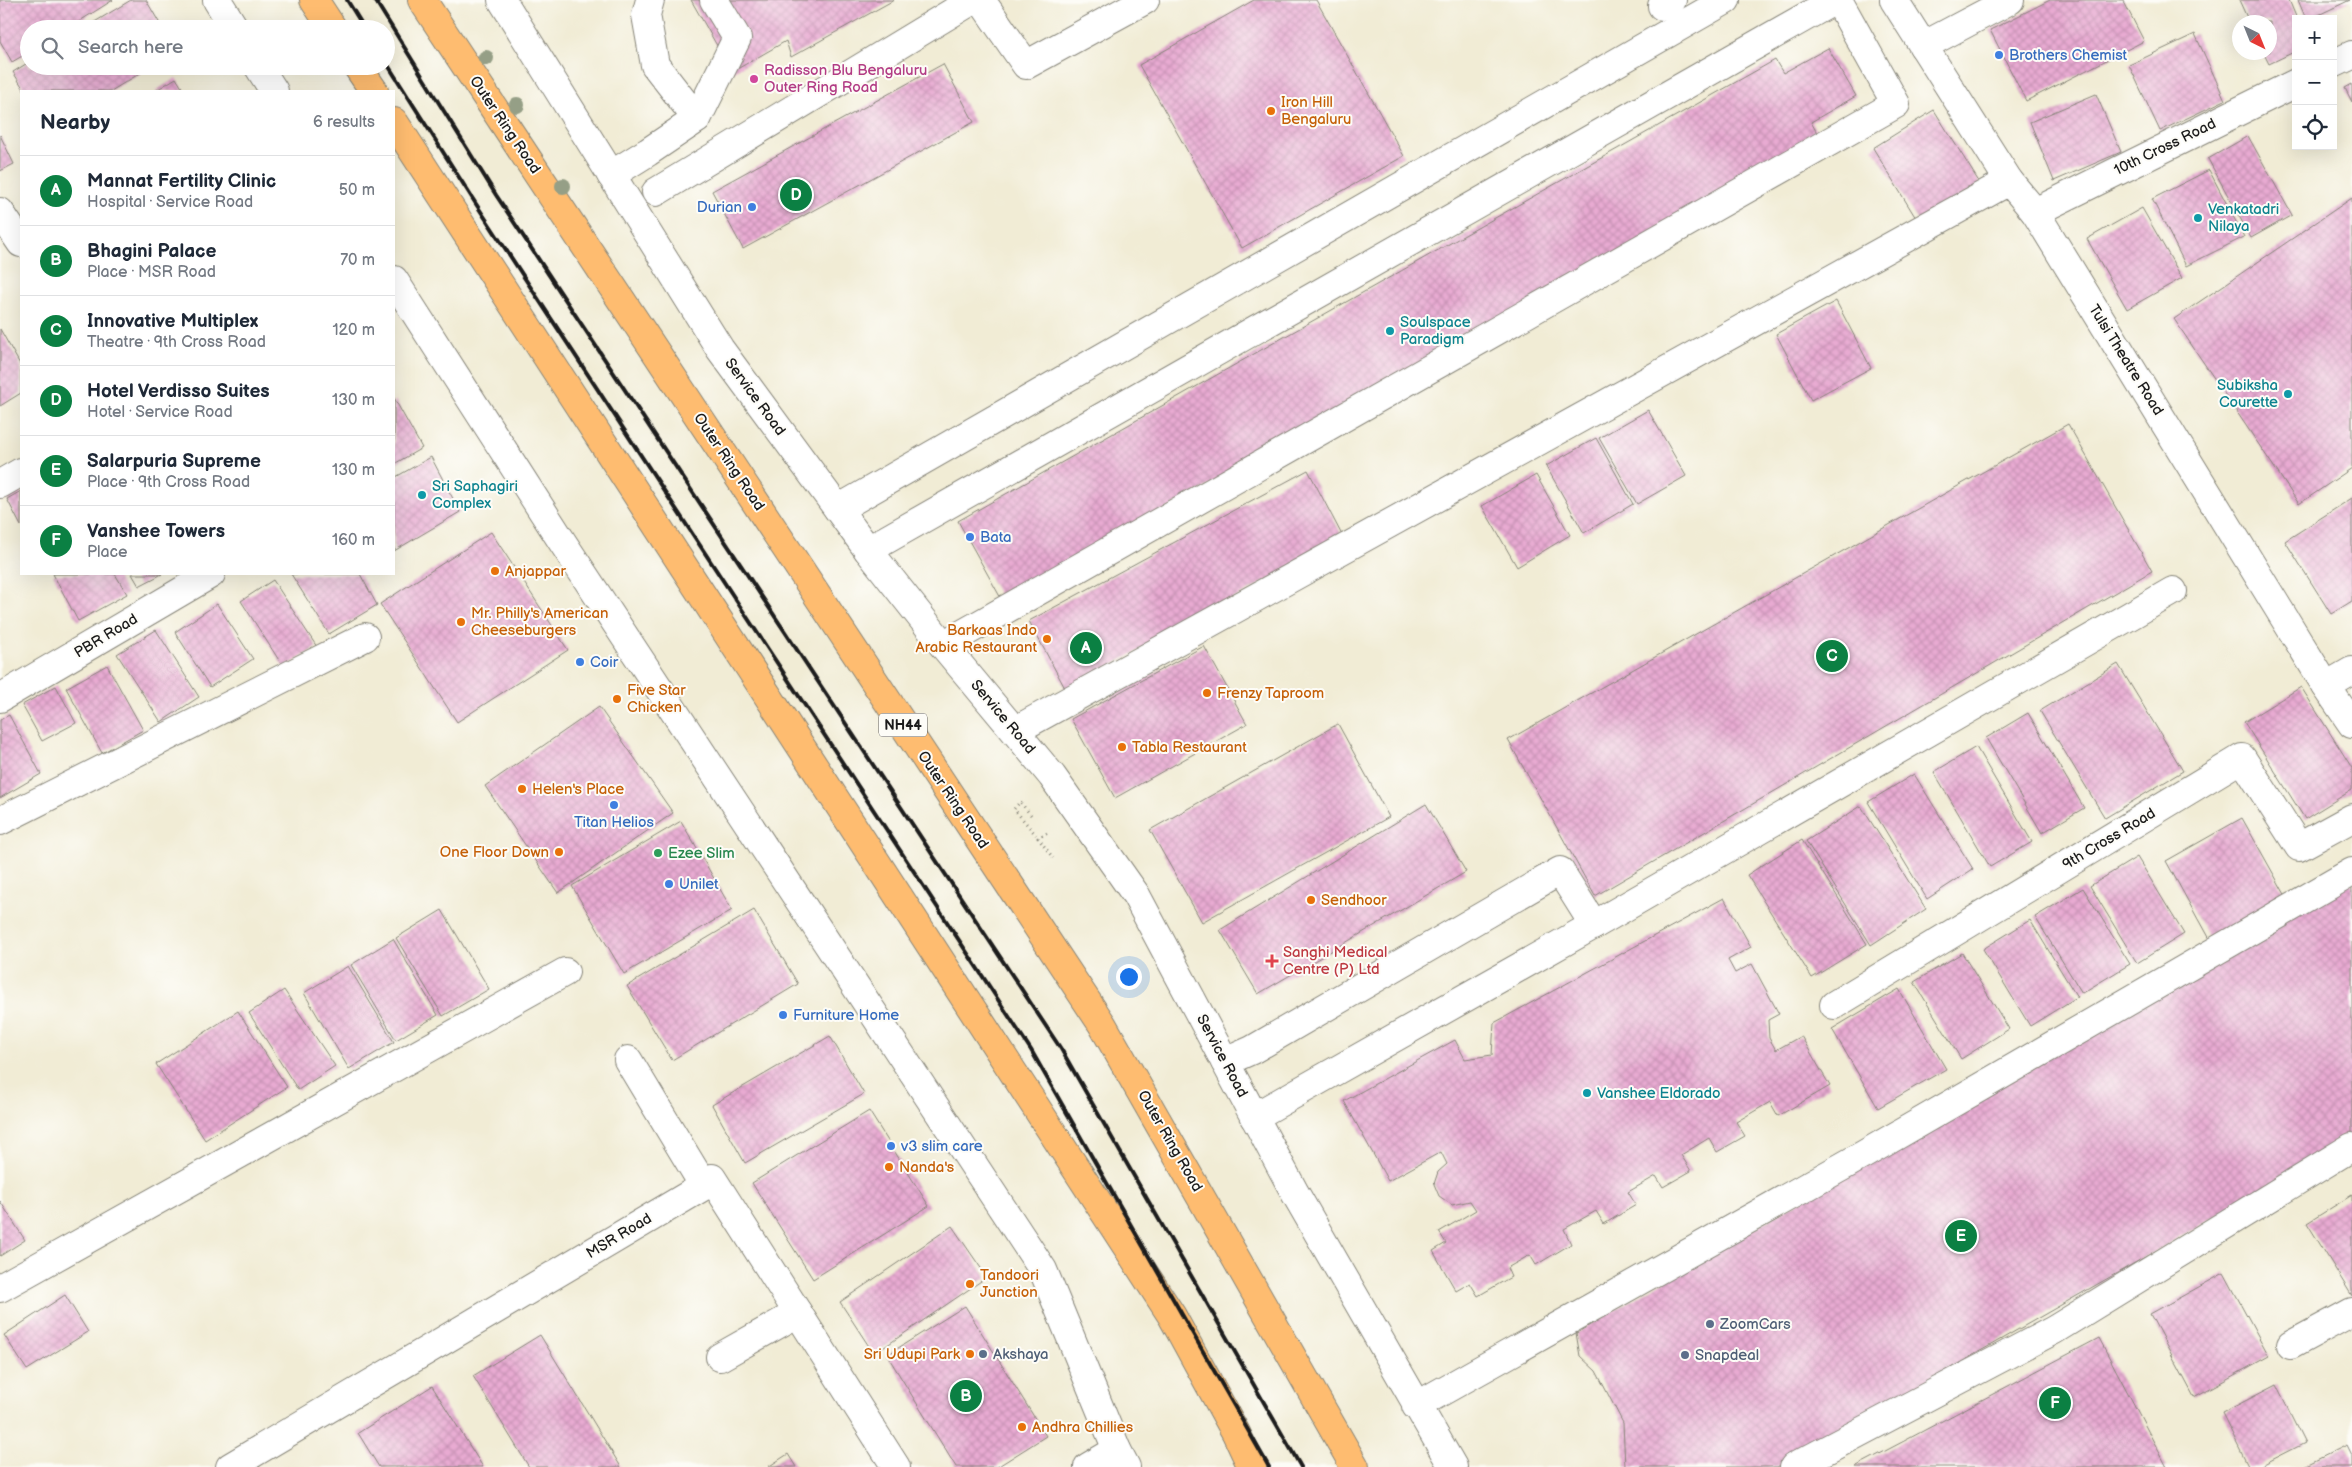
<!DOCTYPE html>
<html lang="en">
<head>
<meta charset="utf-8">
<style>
  :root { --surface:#fff; --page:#f2f2f3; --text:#1f2937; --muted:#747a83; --line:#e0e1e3; --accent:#0b8043 }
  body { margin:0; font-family:"Balsamiq Sans",sans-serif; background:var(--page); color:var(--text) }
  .controls { position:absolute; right:15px; top:15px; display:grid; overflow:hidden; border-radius:0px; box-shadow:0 5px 20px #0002 }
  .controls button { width:45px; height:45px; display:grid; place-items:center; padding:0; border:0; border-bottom:1px solid var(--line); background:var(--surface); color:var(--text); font:25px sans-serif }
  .compass { position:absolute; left:2232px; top:15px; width:45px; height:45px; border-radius:50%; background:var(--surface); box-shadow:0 5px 20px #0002; rotate:137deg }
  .you { position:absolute; left:1128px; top:976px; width:18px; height:18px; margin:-12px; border:4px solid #fff; border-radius:50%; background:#1a73e8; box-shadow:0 0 0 8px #1a73e833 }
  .badge { display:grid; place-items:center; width:32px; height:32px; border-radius:50%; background:var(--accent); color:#fff; font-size:16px; font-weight:700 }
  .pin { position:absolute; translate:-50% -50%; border:2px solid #fff; box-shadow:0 1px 5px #0006 }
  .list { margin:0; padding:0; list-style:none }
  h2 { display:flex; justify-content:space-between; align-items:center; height:65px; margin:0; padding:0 20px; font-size:21px }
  h2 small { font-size:16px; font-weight:400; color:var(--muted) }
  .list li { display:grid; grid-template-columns:32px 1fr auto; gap:15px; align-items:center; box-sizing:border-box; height:70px; padding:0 20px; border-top:1px solid var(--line) }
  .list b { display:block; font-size:19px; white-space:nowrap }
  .list p { margin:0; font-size:16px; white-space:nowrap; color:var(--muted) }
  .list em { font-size:16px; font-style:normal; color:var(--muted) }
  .icon { flex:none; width:28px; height:28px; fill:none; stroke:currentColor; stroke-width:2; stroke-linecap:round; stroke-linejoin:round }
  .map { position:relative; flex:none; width:2352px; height:1467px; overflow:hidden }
  .search { position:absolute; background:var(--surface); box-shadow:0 5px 20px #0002; left:20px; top:20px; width:375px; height:55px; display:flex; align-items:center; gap:12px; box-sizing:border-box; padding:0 18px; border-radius:28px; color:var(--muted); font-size:19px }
  .panel { position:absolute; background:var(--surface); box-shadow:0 5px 20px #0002; left:20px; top:90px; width:375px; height:485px; border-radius:0px }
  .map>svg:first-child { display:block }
  .building { fill:url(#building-cross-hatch) }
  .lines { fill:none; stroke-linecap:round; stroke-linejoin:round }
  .minor-casing { stroke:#868478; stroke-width:30 }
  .highway-casing { stroke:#868478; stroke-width:30 }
  .path { stroke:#868478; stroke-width:3; stroke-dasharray:1 4; stroke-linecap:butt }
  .minor { stroke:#fff; stroke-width:28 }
  .highway { stroke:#febc70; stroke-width:28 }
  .rail { stroke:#1c1c1c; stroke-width:4 }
  .tree { fill:#959f86 }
  .shop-dot { fill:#3f7fe0; stroke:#fdfcf7; stroke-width:2 }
  .hotel-dot { fill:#d1479c; stroke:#fdfcf7; stroke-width:2 }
  .food-dot { fill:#e8710a; stroke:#fdfcf7; stroke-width:2 }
  .culture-dot { fill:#0f9aa8; stroke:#fdfcf7; stroke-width:2 }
  .leisure-dot { fill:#2e9e5b; stroke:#fdfcf7; stroke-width:2 }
  .health-dot { fill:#e0444e; stroke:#fdfcf7; stroke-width:2 }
  .service-dot { fill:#5c6f8a; stroke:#fdfcf7; stroke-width:2 }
  .labels { text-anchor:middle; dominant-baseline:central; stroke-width:4; stroke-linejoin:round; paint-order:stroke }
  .shield { fill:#fdfcf7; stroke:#605f5e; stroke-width:1 }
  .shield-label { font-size:14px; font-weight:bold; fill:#1c1c1c }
  .shop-label { font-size:15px; fill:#366cbe; stroke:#fdfcf7; text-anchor:start }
  .hotel-label { font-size:15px; fill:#b23c85; stroke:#fdfcf7; text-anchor:start }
  .food-label { font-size:15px; fill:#c56008; stroke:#fdfcf7; text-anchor:start }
  .street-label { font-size:15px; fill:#1c1c1c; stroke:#fdfcf7 }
  .culture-label { font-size:15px; fill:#0d838f; stroke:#fdfcf7; text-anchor:start }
  .leisure-label { font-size:15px; fill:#27864d; stroke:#fdfcf7; text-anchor:start }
  .health-label { font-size:15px; fill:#be3a42; stroke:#fdfcf7; text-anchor:start }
  .service-label { font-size:15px; fill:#4e5e75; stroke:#fdfcf7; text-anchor:start }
</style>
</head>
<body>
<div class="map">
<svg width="2352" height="1467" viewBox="0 0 2352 1467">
  <defs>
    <pattern id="building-cross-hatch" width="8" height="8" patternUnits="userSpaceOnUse" patternTransform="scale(1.25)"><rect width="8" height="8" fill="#e8aad2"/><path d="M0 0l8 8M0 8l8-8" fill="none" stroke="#c692b4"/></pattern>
  </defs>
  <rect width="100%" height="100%" fill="#fdfcf7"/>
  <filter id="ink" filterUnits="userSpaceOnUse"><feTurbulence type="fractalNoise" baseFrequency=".02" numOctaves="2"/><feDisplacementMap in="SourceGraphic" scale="10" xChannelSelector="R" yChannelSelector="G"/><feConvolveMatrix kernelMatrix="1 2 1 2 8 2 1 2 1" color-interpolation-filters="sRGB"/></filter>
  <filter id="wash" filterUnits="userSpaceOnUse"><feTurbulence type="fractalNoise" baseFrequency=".0096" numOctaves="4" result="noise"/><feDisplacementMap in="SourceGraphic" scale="20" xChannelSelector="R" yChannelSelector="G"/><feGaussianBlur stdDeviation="1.12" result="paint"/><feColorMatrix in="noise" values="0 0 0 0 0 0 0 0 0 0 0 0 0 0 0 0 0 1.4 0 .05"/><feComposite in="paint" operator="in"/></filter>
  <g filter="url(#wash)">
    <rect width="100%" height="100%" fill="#f1ecd5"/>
    <g id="blocks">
      <g class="building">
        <path d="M0,0H113L67,29H29V52L12,62L0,41Z"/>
        <path d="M131,0H146L163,29H83Z"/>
        <path d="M691,0H894L791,57L786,41L732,72Z"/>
        <path d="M1254,0H1316L1404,156L1242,248L1139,65Z"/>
        <path d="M2050,0H2123L2144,41L2026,101L1990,30Z"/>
        <path d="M2239,0H2289L2297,19H2296V51L2269,64L2263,52H2270V22H2249Z"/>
        <path d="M2298,0H2350L2310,19H2306Z"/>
        <path d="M2195,34L2225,100L2160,131L2129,65Z"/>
        <path d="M1828,48L1856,96L1811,122L1821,140L1003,602L958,521L1775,60L1783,73Z"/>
        <path d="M29,62V66H152L111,91H25L13,72Z"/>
        <path d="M943,64L974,122L743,249L712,191Z"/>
        <path d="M176,78L184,91H155Z"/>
        <path d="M2352,84V102L2345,88Z"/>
        <path d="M2096,94L2121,152L2054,181L2030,122Z"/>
        <path d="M1934,110L1981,185L1919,223L1873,148Z"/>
        <path d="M0,135L14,164L0,171Z"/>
        <path d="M2248,136L2292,215L2251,238L2208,159Z"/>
        <path d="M2209,170L2244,237L2186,266L2152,199Z"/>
        <path d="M2352,198V468L2299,504L2174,319Z"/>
        <path d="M2142,208L2182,278L2127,309L2087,239Z"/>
        <path d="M1836,301L1871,368L1811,400L1776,334Z"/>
        <path d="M0,329L21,366V393L0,406Z"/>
        <path d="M394,398L422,448L394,464Z"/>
        <path d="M1648,410L1686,476L1637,504L1599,438Z"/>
        <path d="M2068,424L2152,571L1595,896L1508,740Z"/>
        <path d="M1596,438L1633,504L1584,533L1546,466Z"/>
        <path d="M431,457L460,512L394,551V478Z"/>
        <path d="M1308,470L1344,539L1066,690L1029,621Z"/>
        <path d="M1536,475L1570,535L1517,567L1482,506Z"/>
        <path d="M21,491V526L7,499Z"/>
        <path d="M2352,498V601L2331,614L2285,541Z"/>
        <path d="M491,532L568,650L457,722L380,604Z"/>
        <path d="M53,574H115L127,594L78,621Z"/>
        <path d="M132,574H162L139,586Z"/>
        <path d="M291,574H360L377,605L329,634Z"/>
        <path d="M273,580L317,647L284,668L241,601Z"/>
        <path d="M217,604L253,659L210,687L175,632Z"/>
        <path d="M156,630L199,697L161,722L117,654Z"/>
        <path d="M1204,646L1247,724L1115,798L1071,719Z"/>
        <path d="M2118,664L2183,771L2105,818L2040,711Z"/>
        <path d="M107,665L143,730L102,753L66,688Z"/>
        <path d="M56,686L76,723L42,741L22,705Z"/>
        <path d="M2301,687L2352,768V790L2305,819L2244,722Z"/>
        <path d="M599,707L673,813L558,893L485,786Z"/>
        <path d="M2028,713L2084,808L2042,833L1986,738Z"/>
        <path d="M9,715L41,774L0,798V720Z"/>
        <path d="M1338,724L1389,817L1202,922L1150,830Z"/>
        <path d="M1976,747L2032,842L1990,867L1934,772Z"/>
        <path d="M1914,774L1973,869L1927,899L1868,802Z"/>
        <path d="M1426,804L1466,872L1258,994L1220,930Z"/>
        <path d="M1861,806L1926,909L1871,945L1806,841Z"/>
        <path d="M2242,818L2287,898L2210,941L2166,861Z"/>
        <path d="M681,821L732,910L624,974L572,886Z"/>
        <path d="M1802,840L1867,944L1812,978L1747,875Z"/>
        <path d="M2137,857L2184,934L2137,963L2090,886Z"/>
        <path d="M2347,879L2352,887V1139L1777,1467H1625L1623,1423L1596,1371L1580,1356L1576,1333Z"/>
        <path d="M2083,888L2130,964L2082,993L2035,917Z"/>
        <path d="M1724,898L1751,947L1728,960L1735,973L1752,964L1779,1014L1768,1020L1769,1038L1776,1050L1801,1036L1830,1086L1778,1116L1770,1102L1736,1122L1745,1136L1717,1152L1709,1138L1681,1155L1691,1171L1663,1187L1656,1176L1628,1192L1636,1205L1604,1224L1596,1211L1564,1229L1571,1244L1536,1265L1530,1255L1507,1268L1511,1277L1478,1296L1470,1283L1456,1291L1433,1251L1446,1243L1439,1232L1476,1210L1470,1201L1452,1205L1439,1196L1434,1184L1438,1172L1447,1164L1441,1152L1388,1181L1344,1101L1455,1040L1465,1059L1492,1055L1494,1023Z"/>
        <path d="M442,910L489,989L443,1016L396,938Z"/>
        <path d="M754,910L798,984L672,1060L627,986Z"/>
        <path d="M2030,920L2077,997L2030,1026L1983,949Z"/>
        <path d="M393,939L438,1015L396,1040L351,965Z"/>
        <path d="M1962,953L2009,1029L1961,1059L1914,982Z"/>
        <path d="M348,966L394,1042L349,1069L304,993Z"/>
        <path d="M1899,989L1946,1069L1878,1108L1832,1029Z"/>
        <path d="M284,990L335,1066L298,1090L249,1013Z"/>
        <path d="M238,1011L287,1087L205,1140L156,1064Z"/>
        <path d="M830,1036L864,1094L745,1163L712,1105Z"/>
        <path d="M869,1111L929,1206L813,1279L752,1183Z"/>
        <path d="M2352,1195V1296L2307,1223Z"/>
        <path d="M0,1201L25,1240L0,1256Z"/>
        <path d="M952,1226L987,1277L874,1354L840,1302Z"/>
        <path d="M2224,1273L2269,1356L2194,1397L2150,1314Z"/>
        <path d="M65,1295L88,1332L27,1370L4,1335Z"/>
        <path d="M965,1306L1046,1436L997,1467H956L887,1355Z"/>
        <path d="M540,1335L621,1467H529L473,1376Z"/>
        <path d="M2099,1338L2167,1467H1855Z"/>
        <path d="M2276,1385L2305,1443L2258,1467H2249L2222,1413Z"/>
        <path d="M432,1386L483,1467H379L358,1433Z"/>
        <path d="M2347,1445L2352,1455V1467H2302Z"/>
        <path d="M788,1454L796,1467H768Z"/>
      </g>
    </g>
  </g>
  <g filter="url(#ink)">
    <use href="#blocks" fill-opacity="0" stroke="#868478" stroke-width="1"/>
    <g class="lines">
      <defs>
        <g id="minor">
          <path d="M217,0L235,29"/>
          <path d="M502,0L720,349L868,550L943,645L1052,776L1136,895L1295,1193L1453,1467"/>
          <path d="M650,0L646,15L655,65L697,119"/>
          <path d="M981,0L1026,65L1145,0"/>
          <path d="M1894,0L2009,181L2035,212L2326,686L2352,724"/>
          <path d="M1662,6L1672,0"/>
          <path d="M1923,46L2010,0"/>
          <path d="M2333,64L2352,55"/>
          <path d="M258,66L274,91"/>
          <path d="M611,175L648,152L697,119L737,38L714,0"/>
          <path d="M656,192L973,0"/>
          <path d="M0,212L21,243"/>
          <path d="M2035,212L2296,83"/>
          <path d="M394,280L563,543L1043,1270L1117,1450L1126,1467"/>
          <path d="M0,484L21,472"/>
          <path d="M838,509L1726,0"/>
          <path d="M868,550L1835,0"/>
          <path d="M943,645L1896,104L1838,0"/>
          <path d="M2326,686L2352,671"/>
          <path d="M0,698L211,574"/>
          <path d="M1016,730L2009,181"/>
          <path d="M0,821L365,637"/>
          <path d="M1594,925L2173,591"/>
          <path d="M1834,1005L2242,758L2299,847L2352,818"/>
          <path d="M628,1060L704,1186"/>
          <path d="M1225,1062L1252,1050L1560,871L1594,925L1254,1117"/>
          <path d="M0,1288L565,972"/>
          <path d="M2291,1345L2352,1312"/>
          <path d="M720,1357L798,1313"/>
          <path d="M1416,1406L1863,1155L2352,872"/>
          <path d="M230,1467L704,1186L712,1178L896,1467"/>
          <path d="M1088,1467L1117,1450"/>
          <path d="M1794,1467L2054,1330L2352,1147"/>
        </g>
        <g id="highway">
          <path d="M314,0L333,29"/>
          <path d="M422,0L1102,1024L1355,1467"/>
          <path d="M357,66L374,91"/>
          <path d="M394,122L1172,1316L1236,1433L1252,1467"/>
        </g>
      </defs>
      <use href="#minor" class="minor-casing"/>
      <use href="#highway" class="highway-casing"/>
      <g class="path">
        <path d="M1031,815L1020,802L1014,809L1036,835"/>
        <path d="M1047,833L1038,838L1053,858"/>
      </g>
      <use href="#minor" class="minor"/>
      <use href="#highway" class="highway"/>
      <g class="rail">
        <path d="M347,0L365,29"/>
        <path d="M375,0L496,195L1061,1049L1301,1467"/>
        <path d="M386,62L476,204L1031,1050L1269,1467"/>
      </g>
    </g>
    <g class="tree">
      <circle cx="486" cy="58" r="8"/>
      <circle cx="517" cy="105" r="8"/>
      <circle cx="563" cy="186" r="8"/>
    </g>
  </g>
  <g class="shop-dot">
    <circle cx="1999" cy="55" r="5"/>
    <circle cx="752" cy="207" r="5"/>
    <circle cx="970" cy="537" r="5"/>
    <circle cx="580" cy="662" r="5"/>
    <circle cx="614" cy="805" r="5"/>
    <circle cx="669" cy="884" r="5"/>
    <circle cx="783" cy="1015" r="5"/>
    <circle cx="891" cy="1146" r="5"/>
  </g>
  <circle class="hotel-dot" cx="754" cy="79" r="5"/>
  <g class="food-dot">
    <circle cx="1271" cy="111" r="5"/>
    <circle cx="495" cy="571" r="5"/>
    <circle cx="461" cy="622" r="5"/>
    <circle cx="1047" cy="639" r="5"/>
    <circle cx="1207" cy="693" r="5"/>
    <circle cx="617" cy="699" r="5"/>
    <circle cx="1122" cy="747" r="5"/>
    <circle cx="522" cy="789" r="5"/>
    <circle cx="559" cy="852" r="5"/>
    <circle cx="1311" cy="900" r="5"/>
    <circle cx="889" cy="1167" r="5"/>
    <circle cx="970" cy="1284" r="5"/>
    <circle cx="970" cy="1354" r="5"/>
    <circle cx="1022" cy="1427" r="5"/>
  </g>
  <g class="culture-dot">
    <circle cx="2198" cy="218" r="5"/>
    <circle cx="1390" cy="331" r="5"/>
    <circle cx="2288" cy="394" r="5"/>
    <circle cx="422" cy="495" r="5"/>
    <circle cx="1587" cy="1093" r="5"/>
  </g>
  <circle class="leisure-dot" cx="658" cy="853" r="5"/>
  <path class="health-dot" d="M1269.5 953.5h5v5h5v5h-5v5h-5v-5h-5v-5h5z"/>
  <g class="service-dot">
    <circle cx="1710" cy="1324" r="5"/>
    <circle cx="983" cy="1354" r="5"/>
    <circle cx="1685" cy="1355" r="5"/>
  </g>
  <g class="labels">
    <rect class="shield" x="879" y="713.5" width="48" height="23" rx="4"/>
    <g class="shield-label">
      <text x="903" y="725">NH44</text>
    </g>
    <g class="shop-label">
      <text x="2009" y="55">Brothers Chemist</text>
      <text x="742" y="207" text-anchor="end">Durian</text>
      <text x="980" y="537">Bata</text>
      <text x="590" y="662">Coir</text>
      <text x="614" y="822" text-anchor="middle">Titan Helios</text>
      <text x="679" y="884">Unilet</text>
      <text x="793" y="1015">Furniture Home</text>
      <text x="901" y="1146">v3 slim care</text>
    </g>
    <g class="hotel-label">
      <text x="764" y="70">Radisson Blu Bengaluru<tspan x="764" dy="17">Outer Ring Road</tspan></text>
    </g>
    <g class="food-label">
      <text x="1281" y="102">Iron Hill<tspan x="1281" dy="17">Bengaluru</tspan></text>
      <text x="505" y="571">Anjappar</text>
      <text x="471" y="613">Mr. Philly's American<tspan x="471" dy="17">Cheeseburgers</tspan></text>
      <text x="1037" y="630" text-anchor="end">Barkaas Indo<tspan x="1037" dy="17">Arabic Restaurant</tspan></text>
      <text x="627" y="690">Five Star<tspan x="627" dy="17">Chicken</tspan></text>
      <text x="1217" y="693">Frenzy Taproom</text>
      <text x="1132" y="747">Tabla Restaurant</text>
      <text x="532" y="789">Helen's Place</text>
      <text x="549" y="852" text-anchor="end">One Floor Down</text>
      <text x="1321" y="900">Sendhoor</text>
      <text x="899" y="1167">Nanda's</text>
      <text x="980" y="1275">Tandoori<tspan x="980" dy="17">Junction</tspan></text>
      <text x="960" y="1354" text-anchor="end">Sri Udupi Park</text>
      <text x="1032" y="1427">Andhra Chillies</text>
    </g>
    <g class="street-label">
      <text transform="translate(505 125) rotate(56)">Outer Ring Road</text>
      <text transform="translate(2165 147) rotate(-26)">10th Cross Road</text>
      <text transform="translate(2126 360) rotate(58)">Tulsi Theatre Road</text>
      <text transform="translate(755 397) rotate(54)">Service Road</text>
      <text transform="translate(729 462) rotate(56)">Outer Ring Road</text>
      <text transform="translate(106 636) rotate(-31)">PBR Road</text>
      <text transform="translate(1003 717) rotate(50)">Service Road</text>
      <text transform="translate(953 800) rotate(56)">Outer Ring Road</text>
      <text transform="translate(2109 839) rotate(-31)">9th Cross Road</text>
      <text transform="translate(1222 1056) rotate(62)">Service Road</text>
      <text transform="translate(1170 1141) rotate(60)">Outer Ring Road</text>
      <text transform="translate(619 1236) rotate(-31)">MSR Road</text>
    </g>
    <g class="culture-label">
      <text x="2208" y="209">Venkatadri<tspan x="2208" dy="17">Nilaya</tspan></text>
      <text x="1400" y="322">Soulspace<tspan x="1400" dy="17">Paradigm</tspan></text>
      <text x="2278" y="385" text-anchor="end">Subiksha<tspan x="2278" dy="17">Courette</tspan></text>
      <text x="432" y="486">Sri Saphagiri<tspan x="432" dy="17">Complex</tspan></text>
      <text x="1597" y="1093">Vanshee Eldorado</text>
    </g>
    <g class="leisure-label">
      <text x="668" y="853">Ezee Slim</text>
    </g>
    <g class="health-label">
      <text x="1283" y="952">Sanghi Medical<tspan x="1283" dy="17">Centre (P) Ltd</tspan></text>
    </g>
    <g class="service-label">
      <text x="1720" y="1324">ZoomCars</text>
      <text x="993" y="1354">Akshaya</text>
      <text x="1695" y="1355">Snapdeal</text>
    </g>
  </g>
</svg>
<div class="controls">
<button>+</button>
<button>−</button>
<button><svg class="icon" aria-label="locate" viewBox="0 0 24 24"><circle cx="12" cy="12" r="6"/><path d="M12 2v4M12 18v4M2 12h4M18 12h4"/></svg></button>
</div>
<svg class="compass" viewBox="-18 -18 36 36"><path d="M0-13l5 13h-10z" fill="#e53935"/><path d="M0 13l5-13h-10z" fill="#747a83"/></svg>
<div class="you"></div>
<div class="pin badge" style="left:1086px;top:648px">A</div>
<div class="pin badge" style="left:966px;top:1396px">B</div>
<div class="pin badge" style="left:1832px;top:656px">C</div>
<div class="pin badge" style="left:796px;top:195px">D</div>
<div class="pin badge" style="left:1961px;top:1236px">E</div>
<div class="pin badge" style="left:2055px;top:1403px">F</div>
<div class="search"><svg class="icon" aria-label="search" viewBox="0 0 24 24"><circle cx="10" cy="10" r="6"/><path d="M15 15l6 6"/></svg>Search here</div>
<section class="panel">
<h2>Nearby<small>6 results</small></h2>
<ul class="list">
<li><span class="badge">A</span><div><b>Mannat Fertility Clinic</b><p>Hospital · Service Road</p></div><em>50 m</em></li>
<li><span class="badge">B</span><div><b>Bhagini Palace</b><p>Place · MSR Road</p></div><em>70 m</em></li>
<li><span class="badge">C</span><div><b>Innovative Multiplex</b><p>Theatre · 9th Cross Road</p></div><em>120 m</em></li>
<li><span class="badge">D</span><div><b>Hotel Verdisso Suites</b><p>Hotel · Service Road</p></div><em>130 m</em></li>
<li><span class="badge">E</span><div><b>Salarpuria Supreme</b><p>Place · 9th Cross Road</p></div><em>130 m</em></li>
<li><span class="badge">F</span><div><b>Vanshee Towers</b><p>Place</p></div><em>160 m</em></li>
</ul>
</section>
</div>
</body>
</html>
